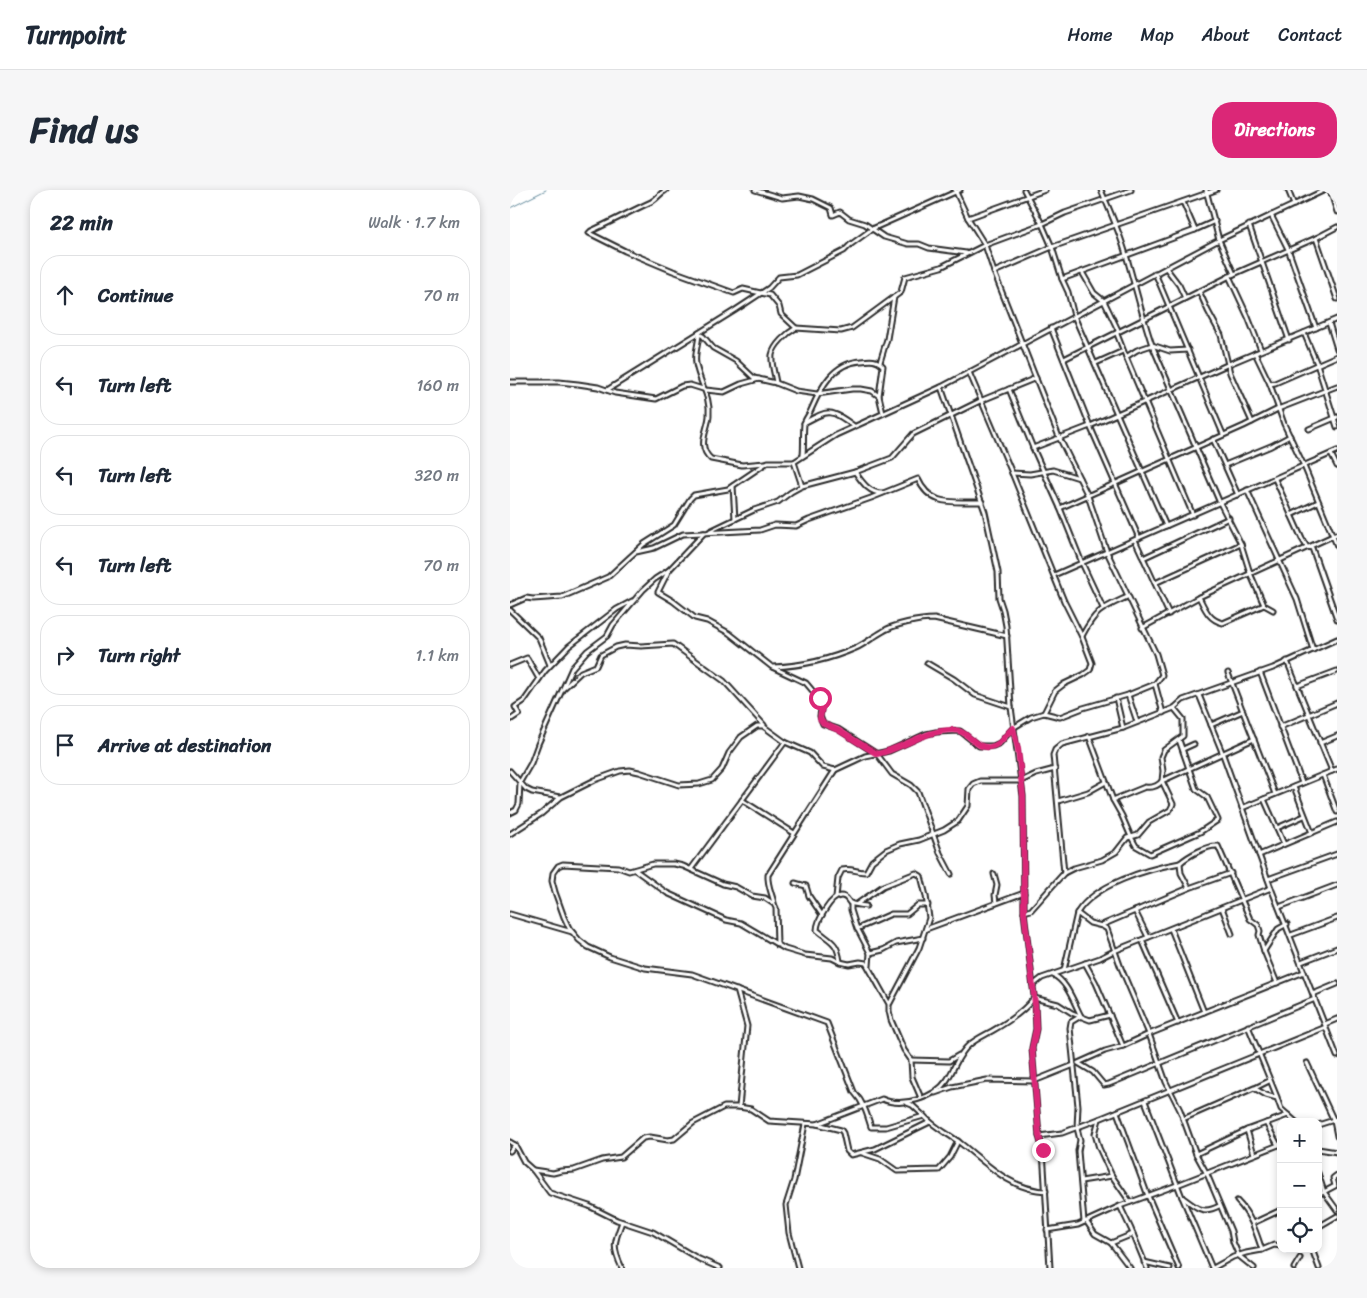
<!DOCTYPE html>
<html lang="en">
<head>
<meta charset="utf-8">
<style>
  :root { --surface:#fff; --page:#f6f6f7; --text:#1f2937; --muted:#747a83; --line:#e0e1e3; --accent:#db2777 }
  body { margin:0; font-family:Sriracha,sans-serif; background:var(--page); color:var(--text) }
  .controls { position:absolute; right:15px; bottom:15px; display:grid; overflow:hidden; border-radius:10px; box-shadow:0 2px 8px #0003 }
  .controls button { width:45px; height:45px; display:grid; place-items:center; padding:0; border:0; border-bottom:1px solid var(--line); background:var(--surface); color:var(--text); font:25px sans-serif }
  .stop { position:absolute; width:15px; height:15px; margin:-11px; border:4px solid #db2777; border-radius:50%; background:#fff }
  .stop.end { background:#db2777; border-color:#fff; box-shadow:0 1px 5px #0008 }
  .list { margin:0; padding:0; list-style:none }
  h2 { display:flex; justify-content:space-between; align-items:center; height:65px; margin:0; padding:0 20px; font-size:21px }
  h2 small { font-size:16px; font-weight:400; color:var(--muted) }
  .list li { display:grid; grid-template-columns:32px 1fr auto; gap:15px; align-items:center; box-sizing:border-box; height:80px; margin:0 10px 10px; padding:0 10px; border:1px solid var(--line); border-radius:20px }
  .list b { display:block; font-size:19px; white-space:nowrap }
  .list em { font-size:16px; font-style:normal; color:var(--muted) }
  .icon { flex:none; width:28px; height:28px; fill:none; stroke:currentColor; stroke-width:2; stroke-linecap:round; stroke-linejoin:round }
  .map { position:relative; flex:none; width:827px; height:1078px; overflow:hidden; border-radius:20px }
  header { display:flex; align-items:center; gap:30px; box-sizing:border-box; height:70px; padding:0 25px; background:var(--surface); border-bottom:1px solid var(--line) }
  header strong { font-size:24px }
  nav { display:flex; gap:28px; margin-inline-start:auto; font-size:18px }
  .intro { display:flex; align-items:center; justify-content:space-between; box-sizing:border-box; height:120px; padding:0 30px }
  h1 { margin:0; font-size:35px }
  .button { padding:12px 22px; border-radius:20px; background:var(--accent); color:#fff; font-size:18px; font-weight:700 }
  main { display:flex; gap:30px; padding:0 30px }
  aside { flex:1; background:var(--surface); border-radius:20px; box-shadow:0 2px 8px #0003 }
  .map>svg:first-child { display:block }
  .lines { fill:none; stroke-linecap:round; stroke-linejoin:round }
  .stream { stroke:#628a9c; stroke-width:1 }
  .minor-casing { stroke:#2b2b2b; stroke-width:7 }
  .minor { stroke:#fff; stroke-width:3 }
  .route { stroke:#db2777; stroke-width:6 }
</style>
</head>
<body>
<header>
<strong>Turnpoint</strong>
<nav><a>Home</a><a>Map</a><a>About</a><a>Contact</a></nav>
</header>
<div class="intro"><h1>Find us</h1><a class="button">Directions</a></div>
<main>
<aside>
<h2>22 min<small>Walk · 1.7 km</small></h2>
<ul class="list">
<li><svg class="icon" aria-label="ahead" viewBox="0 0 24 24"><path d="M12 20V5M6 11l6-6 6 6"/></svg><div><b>Continue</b></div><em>70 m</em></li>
<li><svg class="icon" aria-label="left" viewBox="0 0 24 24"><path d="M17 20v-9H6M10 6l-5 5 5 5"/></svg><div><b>Turn left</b></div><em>160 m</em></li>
<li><svg class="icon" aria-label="left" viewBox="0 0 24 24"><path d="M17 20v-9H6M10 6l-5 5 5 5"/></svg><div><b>Turn left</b></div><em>320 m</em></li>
<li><svg class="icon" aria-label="left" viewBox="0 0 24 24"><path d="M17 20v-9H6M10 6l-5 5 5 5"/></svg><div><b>Turn left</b></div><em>70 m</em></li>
<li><svg class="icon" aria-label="right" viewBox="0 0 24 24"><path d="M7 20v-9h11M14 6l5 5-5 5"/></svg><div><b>Turn right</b></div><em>1.1 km</em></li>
<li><svg class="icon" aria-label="arrive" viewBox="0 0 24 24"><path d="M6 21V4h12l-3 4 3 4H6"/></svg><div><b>Arrive at destination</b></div></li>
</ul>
</aside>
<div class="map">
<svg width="827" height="1078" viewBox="0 0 827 1078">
  <rect width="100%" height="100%" fill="#fff"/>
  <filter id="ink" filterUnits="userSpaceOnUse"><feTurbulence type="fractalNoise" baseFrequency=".02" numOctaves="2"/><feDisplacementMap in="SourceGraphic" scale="10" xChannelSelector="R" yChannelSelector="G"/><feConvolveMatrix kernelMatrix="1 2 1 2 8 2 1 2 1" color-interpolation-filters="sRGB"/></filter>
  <g filter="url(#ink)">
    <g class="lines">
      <path class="stream" d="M0,18L36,0"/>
      <defs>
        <g id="minor">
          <path d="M156,0C150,3 147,9 141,12C121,21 101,32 81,41L79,43L115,61L163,81L224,103L233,99L260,105L269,116L271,124L286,138"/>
          <path d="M245,0L272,8L289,6L303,9L321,18L323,25L330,22L339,29L355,34L374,47L398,54H409L419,58L456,63"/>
          <path d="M445,0L458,28L475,55L484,82L549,247L578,306L597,362L646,464L652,485L645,494L653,523"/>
          <path d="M514,0L532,34L542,57L552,89L558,102L564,126L656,336"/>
          <path d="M591,0C600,21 610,43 616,65C625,95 632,126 642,155L710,313L731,354L740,383L754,415L763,420"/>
          <path d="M696,0L709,50L724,84"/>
          <path d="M778,0L784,15"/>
          <path d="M820,0L827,22"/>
          <path d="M673,12L685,40"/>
          <path d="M761,25L778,59L806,138"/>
          <path d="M458,28L535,0"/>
          <path d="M739,35L779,150"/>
          <path d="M806,48L827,109"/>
          <path d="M656,78L669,95L675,108"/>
          <path d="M484,82L542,57L706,0"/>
          <path d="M572,82L584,103L594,111L608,140L607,144L616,167L683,325"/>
          <path d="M645,83L713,244"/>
          <path d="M719,86L738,127L751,160"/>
          <path d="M552,89L685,40L705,31"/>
          <path d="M689,101L698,121L711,145L720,183L742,232"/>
          <path d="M819,133L827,159"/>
          <path d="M541,138L580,236L629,348"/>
          <path d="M189,143C189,153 184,163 186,174C189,192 201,206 199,226C198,240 186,256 201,269L232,275L255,273"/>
          <path d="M794,143L807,174L827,237"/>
          <path d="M189,144L193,146L203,158L226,171L244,188L266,193L286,201L307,204L342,199H351L362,201L369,206L373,223"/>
          <path d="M745,163L760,194L774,234L794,276L827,356"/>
          <path d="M616,167L627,160L642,155L660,161L678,160"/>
          <path d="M554,169L724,84L806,48L827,37"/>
          <path d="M370,172L377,149L384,107"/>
          <path d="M586,173L613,161"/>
          <path d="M459,182L502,283L554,411L572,447L582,473L580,480L573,485L554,494L545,501L534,523"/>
          <path d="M0,192H49L68,194L88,197L105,203L146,209L172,196L180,195L196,200L214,202L231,194L249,189"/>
          <path d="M266,193C265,185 261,174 262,165C264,155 277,143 286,138L331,141L342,138L391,102L395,87L431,77L475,55L532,34L555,23L621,0"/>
          <path d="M760,194L765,193L827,166"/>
          <path d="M431,197L475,322L488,382L489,408L493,420L496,436L501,517L513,606L514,722L525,814L526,839L522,858L529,946L533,960L540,1078"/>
          <path d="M499,199L523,258"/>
          <path d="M97,200L224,121L259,98L269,87L287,85L334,61L340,55L362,39L450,0"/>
          <path d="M294,233C320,219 320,219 344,236"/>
          <path d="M799,239L827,227"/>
          <path d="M703,249L728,305"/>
          <path d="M821,264L827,276"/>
          <path d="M293,265C294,255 293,244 294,234C295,229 299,225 301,220C311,197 323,173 351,171C360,170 367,169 373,176L369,206"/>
          <path d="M284,272L292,296"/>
          <path d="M715,275L761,256L780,246"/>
          <path d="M345,282C352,292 359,303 372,303"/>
          <path d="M502,283L520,284L543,280L569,288"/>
          <path d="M765,289L792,349L797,357L802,358L827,429"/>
          <path d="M223,296L225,329"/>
          <path d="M737,300L787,409L803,460"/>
          <path d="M550,318L523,258L580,236L719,174L827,129"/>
          <path d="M781,325L808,312"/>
          <path d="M200,341L244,320L268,312L281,302L292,296L345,282L382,268L403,244L470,211L526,188"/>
          <path d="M194,343L159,380L148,402L163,411L185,428L197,431L219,443L262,477L296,493L312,512L310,526L313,534L328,539L367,564L382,584L401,595L408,602L430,663L441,684"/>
          <path d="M625,350L659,424"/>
          <path d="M126,362L144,358L173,344L250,340L265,335L286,336L299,330L361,308L408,289C421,318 444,311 472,312"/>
          <path d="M633,368L719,328"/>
          <path d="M544,385L827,261"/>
          <path d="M645,393L731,354"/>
          <path d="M689,407C695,419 699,430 713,433L754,415"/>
          <path d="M0,415L16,408L23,409L52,407L98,387L134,354L164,335L180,309L184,305L218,299L258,272H284L326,245L431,197L709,50L815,0"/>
          <path d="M593,418L572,373L550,318L734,236L768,219L827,196"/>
          <path d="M0,420L29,448L40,475"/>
          <path d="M632,438L689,407L827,344"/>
          <path d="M572,446C586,420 591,419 617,407"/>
          <path d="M777,471L822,581"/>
          <path d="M417,473L444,489L465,505L501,517"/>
          <path d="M0,475L17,468L29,489"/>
          <path d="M263,477C290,476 321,469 346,458C355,454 363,447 372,442C383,434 411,429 424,429L497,446"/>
          <path d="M750,482L792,593"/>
          <path d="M718,483L765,604"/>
          <path d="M787,496L827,481"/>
          <path d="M54,498L71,482L86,476L91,465L106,457L115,455L131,456L163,454L214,491L254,535"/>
          <path d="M618,505L627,532"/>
          <path d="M689,505L712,562L761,698L827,866"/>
          <path d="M606,508L613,538"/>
          <path d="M0,530L9,524L5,517L14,511L35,481L59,456L107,419L122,411"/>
          <path d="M701,535L733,521"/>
          <path d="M770,537L827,513"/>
          <path d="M579,546L603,610L612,626L621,647L626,656L640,664L690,642L708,630L697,607L686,599L669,550"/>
          <path d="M810,553L827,546"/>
          <path d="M673,559L684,554"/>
          <path d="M0,581L16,599L22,602L50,607"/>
          <path d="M813,585L827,622"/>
          <path d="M784,597L802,643"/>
          <path d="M754,609L774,654"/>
          <path d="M232,610L284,643"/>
          <path d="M603,610L635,597C642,598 648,596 652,591L744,549"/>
          <path d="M548,611L578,602L596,592"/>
          <path d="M732,618L827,579"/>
          <path d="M0,623L6,620L9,614L10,592L21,573L28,554L62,478L77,461L97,446L103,435L133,400L145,389L159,380"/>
          <path d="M767,638L794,626"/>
          <path d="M0,644L31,624L51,607L85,590L110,581L120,580L129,582L169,595L189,594L202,590L212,579L219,563L231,547L247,536H253L275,552L300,563L313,577L325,580L355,566L379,561L416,544L426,542L450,541L469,556H483L490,553L503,538L521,527L534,523L550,527L573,518L618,505L645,494"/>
          <path d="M749,665L827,632"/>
          <path d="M181,679L275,552"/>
          <path d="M125,680L157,703L216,730L231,733L275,759L295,765L322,768L330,772L339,774L350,772L356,773L379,814V821L381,830L394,860L401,870L402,887L411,908"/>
          <path d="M554,683L543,565L545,560L552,554L613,538L664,518L673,510L763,478L827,449"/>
          <path d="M484,684L487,695L485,705L486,713"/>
          <path d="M758,689L827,664"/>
          <path d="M285,693L296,696L299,706L312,725"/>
          <path d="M679,698L671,683L670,673C678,666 697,655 708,656L740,729L748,735L750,741L749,745L754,761"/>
          <path d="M326,707L328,688L332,680C341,678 347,682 356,682L362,671L376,660L390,654L409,650L434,640L448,631L458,616L459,599L463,594L470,591H511L526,584L545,579"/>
          <path d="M264,713C262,704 257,694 258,685L325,580"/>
          <path d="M341,713V720L346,736L360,763L359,776"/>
          <path d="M347,714L373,696L406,683L411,686L416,706L419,728L409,758L380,813"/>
          <path d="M769,717L827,695"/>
          <path d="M712,718L722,744"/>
          <path d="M625,721L638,747"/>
          <path d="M514,722L521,720L554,683L564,678L592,670L606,662L617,648L628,645L639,632L660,620L663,614L652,591L653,581L651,567L654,560L673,546V529L664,518"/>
          <path d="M567,723L580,733L592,736L597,739L611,778L639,844L656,892L670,920L686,964L697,984L721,1041L723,1052L729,1066L744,1078"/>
          <path d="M0,724L62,742"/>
          <path d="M592,735L679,698L721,683"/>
          <path d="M347,739L381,724H397L408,715H418"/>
          <path d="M416,739L514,703"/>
          <path d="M661,739L694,822"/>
          <path d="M781,745L827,728"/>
          <path d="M632,750L668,833"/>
          <path d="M267,755L266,718L264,714L255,708L242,706L226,697L213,694L173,676L164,674H143L119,681L108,677L53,674L48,676L43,683L42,691L45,702L54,727L59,738L69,750L78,757L100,767L135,778L182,784L317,833L344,902C354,913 357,924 361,937H376L414,926C424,937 437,943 449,952C475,972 500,1000 536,1001"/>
          <path d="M360,763L373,760L386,753L413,748"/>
          <path d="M330,771C327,751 321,752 307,740C307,731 321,706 331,706C337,706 337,710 340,713C344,715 352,715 356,716"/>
          <path d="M791,772L827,758"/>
          <path d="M575,773L586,793L613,856"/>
          <path d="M554,780L567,723C585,694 637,679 670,673"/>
          <path d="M794,782L639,844L613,856L595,861L568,873L583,882L594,895L599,894L805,809"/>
          <path d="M543,785C557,791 564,813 571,826L561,832L560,838L568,916L567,938L570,950L568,961L574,1032"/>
          <path d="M767,793L754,761L768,739L777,734"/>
          <path d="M523,795L532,788L590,768L604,761L761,698"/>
          <path d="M227,800L237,836L229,917"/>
          <path d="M803,804L827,794"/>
          <path d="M815,834L827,829"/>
          <path d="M738,836L767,907"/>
          <path d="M401,870L439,871L449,865"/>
          <path d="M797,873L824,931L827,946"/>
          <path d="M745,898L759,891"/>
          <path d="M425,903L442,897L477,890L524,891L564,875"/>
          <path d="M635,911L672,1007L702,1078"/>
          <path d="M397,913L402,915L414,926"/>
          <path d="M607,922L638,1006L669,1078"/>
          <path d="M673,929L744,898L756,905L767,908L771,919L786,932"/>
          <path d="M756,933L768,955"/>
          <path d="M307,934L331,940L333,943L337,961L341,965L365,959L420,932"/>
          <path d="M808,935L827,929"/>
          <path d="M737,940L744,964"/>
          <path d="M529,946L552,943L589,929"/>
          <path d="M0,952L5,955L14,972L23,980L40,1003L79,1016L107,1030L143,1042L189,1069L210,1078"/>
          <path d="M808,959L827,962"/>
          <path d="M0,961L5,955"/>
          <path d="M352,963L370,969L387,981L429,980L440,967L448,951"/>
          <path d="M686,964L737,940L778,925"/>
          <path d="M23,980L43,983L51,981L64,980L92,970L111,967L133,948L140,947L158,950L164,949L183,933L214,917H229L241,919L259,931L307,934L372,909C392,918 425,908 437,890C445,878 448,864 459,855C466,849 475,845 482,841C498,832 513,822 524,808L548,814L562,823L580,830L600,825"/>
          <path d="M808,983L814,1002L827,1020"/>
          <path d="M571,991L602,986"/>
          <path d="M808,1005L825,996L823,988L827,985"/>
          <path d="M672,1007C686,1017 692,1025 709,1016"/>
          <path d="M727,1011C741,1025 746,1042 752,1060"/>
          <path d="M620,1012L602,986L589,958L585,944L589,929L816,837"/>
          <path d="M610,1016L621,1039L637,1078"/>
          <path d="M576,1031L585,1044L601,1053L620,1078"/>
          <path d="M743,1033L771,1020"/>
          <path d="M808,1037L827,1026"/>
          <path d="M537,1040L568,1035L610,1016L667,995L771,954"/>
          <path d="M601,1053L623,1044"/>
          <path d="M802,1059L809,1078"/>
          <path d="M634,1072L660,1078"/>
          <path d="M112,1078C102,1057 104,1053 112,1032"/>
          <path d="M288,1078L279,1043L276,1015L284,990L295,934"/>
          <path d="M703,1078L723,1067L736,1063L752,1060L764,1055L771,1056"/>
          <path d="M784,1078L790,1068"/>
          <path d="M826,1078L827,1077"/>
        </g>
      </defs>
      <use href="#minor" class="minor-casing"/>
      <use href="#minor" class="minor"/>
    </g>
  </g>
  <g class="lines" filter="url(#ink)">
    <path class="route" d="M310,508L312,516L310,529L314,534L328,540L367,564C394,558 415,540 443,540C459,540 464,559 480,557C492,555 495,544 503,538L508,559L513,606L514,722L525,814L526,839L522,858L529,946L533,960"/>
  </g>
</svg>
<div class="controls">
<button>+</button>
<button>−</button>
<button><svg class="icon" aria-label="locate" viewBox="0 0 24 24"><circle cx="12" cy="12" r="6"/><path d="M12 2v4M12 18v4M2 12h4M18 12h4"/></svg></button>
</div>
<div class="stop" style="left:310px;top:508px"></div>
<div class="stop end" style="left:533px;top:960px"></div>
</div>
</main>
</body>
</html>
